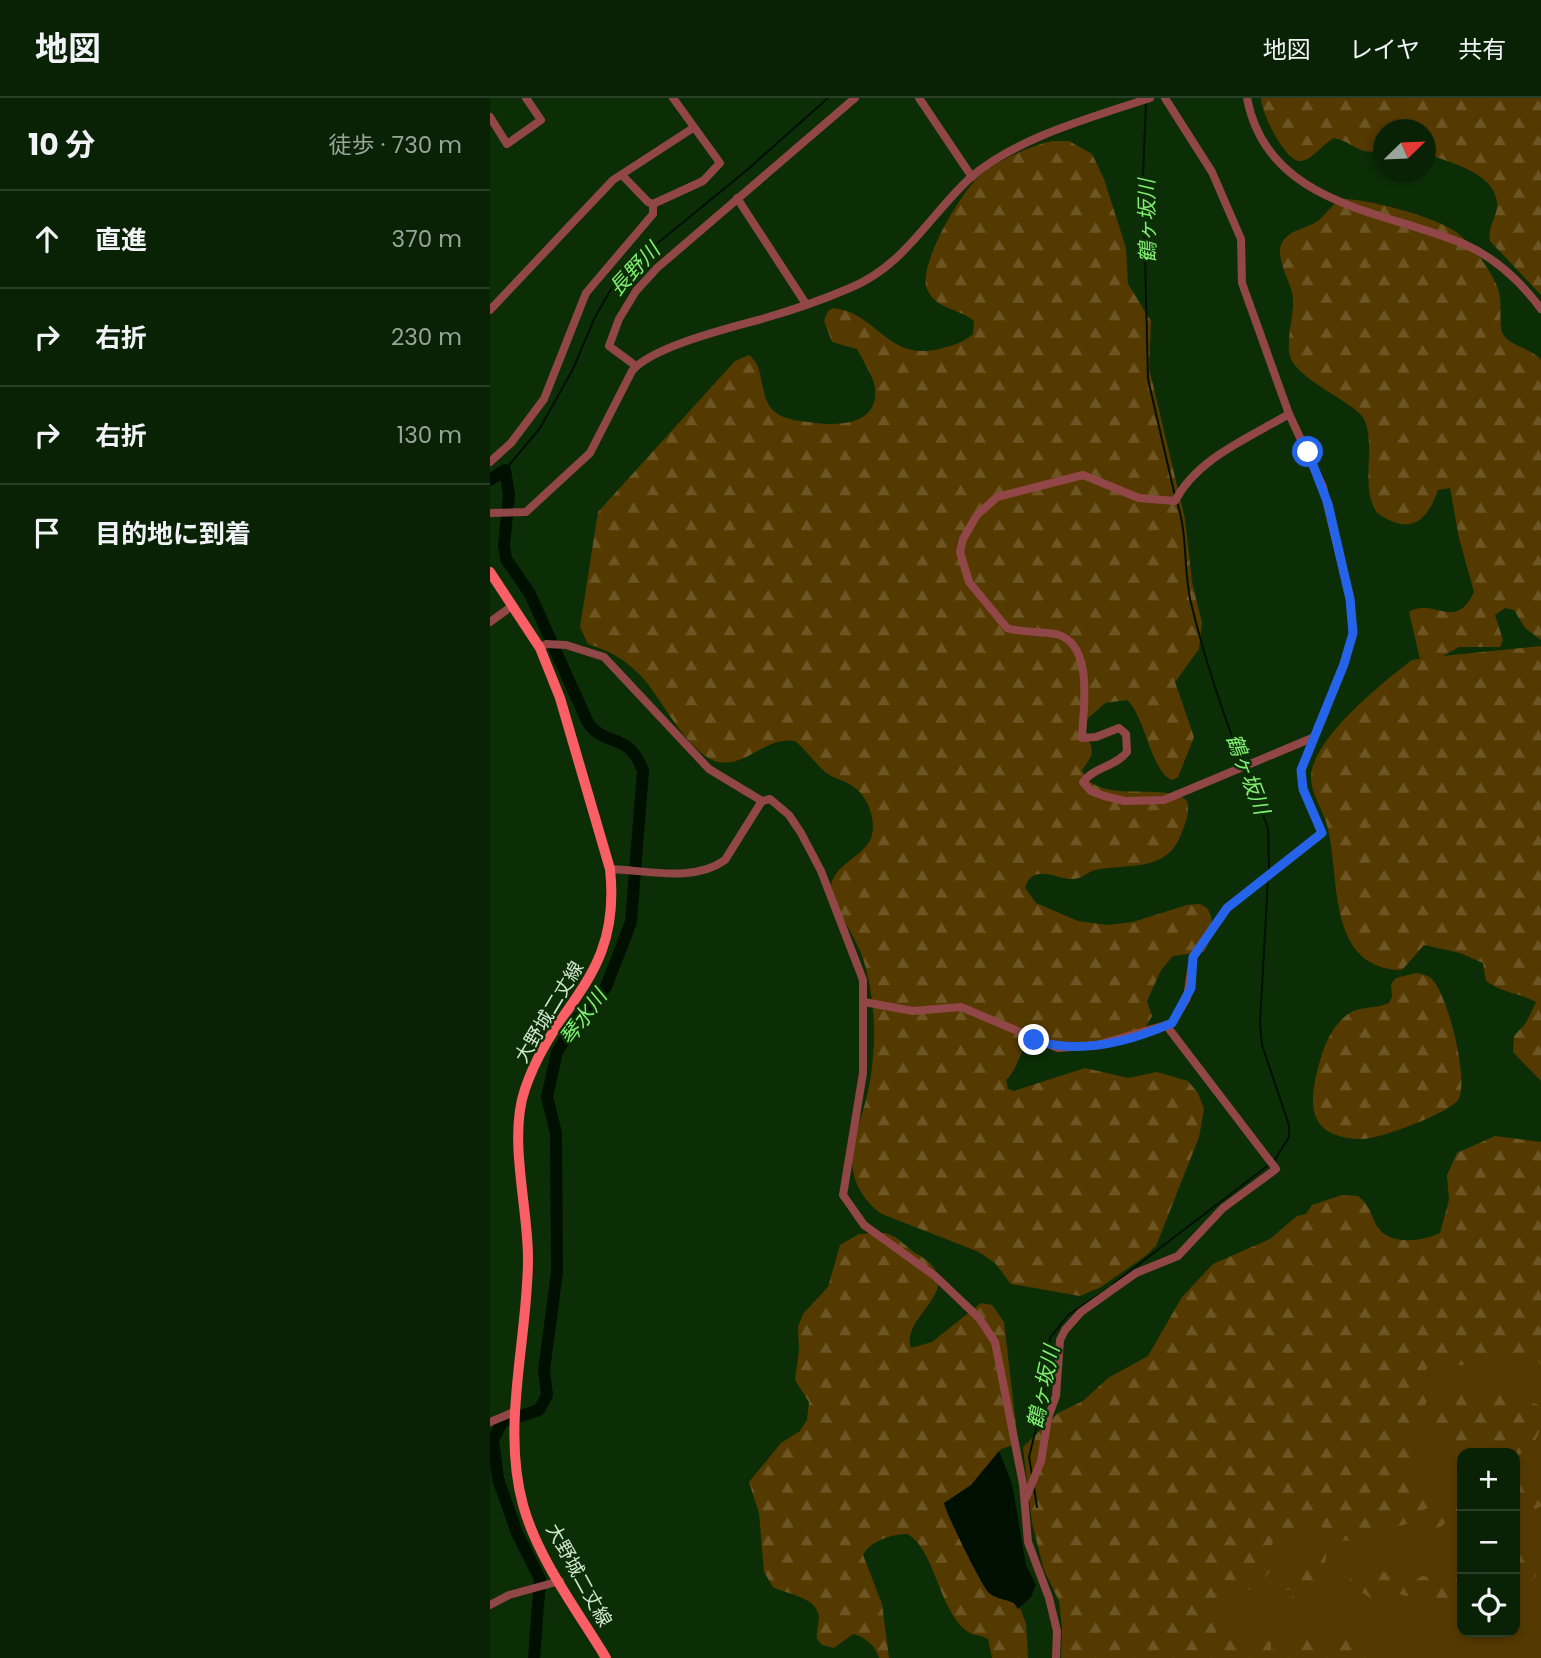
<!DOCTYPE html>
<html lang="ja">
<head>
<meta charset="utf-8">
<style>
  :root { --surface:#092205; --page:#172f13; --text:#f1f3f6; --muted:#99a49a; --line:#293f27 }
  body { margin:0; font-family:Poppins,"Noto Sans JP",sans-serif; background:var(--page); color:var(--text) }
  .controls { position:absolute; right:21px; bottom:21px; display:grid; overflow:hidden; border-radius:14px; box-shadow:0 4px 10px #0003 }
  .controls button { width:63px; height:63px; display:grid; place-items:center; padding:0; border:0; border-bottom:2px solid var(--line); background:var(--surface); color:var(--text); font:35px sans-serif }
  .compass { position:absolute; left:883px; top:21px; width:63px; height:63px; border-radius:50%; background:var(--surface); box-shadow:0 4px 10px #0003; rotate:67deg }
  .stop { position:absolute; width:21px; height:21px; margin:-16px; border:5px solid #2563eb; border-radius:50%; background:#fff }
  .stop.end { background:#2563eb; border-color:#fff; box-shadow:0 2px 7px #0008 }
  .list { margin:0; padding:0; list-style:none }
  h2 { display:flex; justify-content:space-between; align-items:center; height:91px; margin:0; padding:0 28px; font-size:30px }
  h2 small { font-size:23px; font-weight:400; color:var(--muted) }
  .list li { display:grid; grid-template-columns:46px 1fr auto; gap:21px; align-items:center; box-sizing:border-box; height:98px; padding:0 28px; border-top:2px solid var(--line) }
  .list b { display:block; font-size:26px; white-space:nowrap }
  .list em { font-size:23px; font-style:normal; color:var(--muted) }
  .icon { flex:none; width:38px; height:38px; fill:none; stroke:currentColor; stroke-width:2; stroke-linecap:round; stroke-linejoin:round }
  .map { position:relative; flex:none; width:1051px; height:1560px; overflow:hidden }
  header { display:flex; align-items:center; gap:42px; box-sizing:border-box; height:98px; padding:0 35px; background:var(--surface); border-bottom:2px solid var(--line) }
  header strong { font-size:33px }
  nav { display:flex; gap:38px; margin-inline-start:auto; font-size:24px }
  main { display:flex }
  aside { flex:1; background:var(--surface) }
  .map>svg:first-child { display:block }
  .grass { fill:#553a00; fill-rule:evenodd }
  .forest { fill:url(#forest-firs) }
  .water { fill:#001000 }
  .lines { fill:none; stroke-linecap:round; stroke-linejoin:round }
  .stream { stroke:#001000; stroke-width:2 }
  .river { stroke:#001000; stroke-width:12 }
  .minor { stroke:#914747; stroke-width:8 }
  .major { stroke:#fb5f66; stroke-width:10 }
  .route { stroke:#2563eb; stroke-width:9 }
  .labels { text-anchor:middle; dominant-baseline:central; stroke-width:5; stroke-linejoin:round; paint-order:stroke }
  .street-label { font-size:19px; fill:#d3e8d0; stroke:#0c2e07 }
  .water-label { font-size:21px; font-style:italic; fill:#81ef71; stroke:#0c2e07 }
</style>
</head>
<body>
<header>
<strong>地図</strong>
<nav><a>地図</a><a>レイヤ</a><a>共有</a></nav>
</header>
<main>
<aside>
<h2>10 分<small>徒歩 · 730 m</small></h2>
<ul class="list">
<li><svg class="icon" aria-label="ahead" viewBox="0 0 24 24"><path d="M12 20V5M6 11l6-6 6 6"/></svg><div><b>直進</b></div><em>370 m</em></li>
<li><svg class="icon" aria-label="right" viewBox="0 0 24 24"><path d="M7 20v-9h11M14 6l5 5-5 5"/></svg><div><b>右折</b></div><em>230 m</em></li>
<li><svg class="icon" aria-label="right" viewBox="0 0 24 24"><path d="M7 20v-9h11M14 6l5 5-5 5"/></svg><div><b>右折</b></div><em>130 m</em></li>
<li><svg class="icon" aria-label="arrive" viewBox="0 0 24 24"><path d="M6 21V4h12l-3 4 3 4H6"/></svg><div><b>目的地に到着</b></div></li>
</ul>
</aside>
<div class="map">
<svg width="1051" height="1560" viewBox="0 0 1051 1560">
  <defs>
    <pattern id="forest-firs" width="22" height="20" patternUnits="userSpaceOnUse" patternTransform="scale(1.75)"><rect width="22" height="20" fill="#553a00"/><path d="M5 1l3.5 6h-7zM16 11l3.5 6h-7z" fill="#6d5624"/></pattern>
  </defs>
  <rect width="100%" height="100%" fill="#0c2e07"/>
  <path class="grass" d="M1051,1223V1560H725L701,1512L946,1247ZM972,1355H1025V1534H972Z"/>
  <g class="forest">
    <path d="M771,0H1051V197L1000,143C997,129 1008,118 1007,105C1006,75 957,63 936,56V32H894L893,51C871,60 864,44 844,40C832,46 824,61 811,63C796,65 771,15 771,0Z"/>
    <path d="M562,43H579L602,56L614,81L636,150L638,186L661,223L659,270L695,421L702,484L712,525L709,551L685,584L704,639L688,679L683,682C662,678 655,617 637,602L615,605L594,624C594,649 613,645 592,672C605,709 676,682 697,703C700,714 696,723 692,734C678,775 640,765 605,772C597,774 591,782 581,781C565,780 542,765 535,790L546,805L588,823L617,827L643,824L697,807L710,806L717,810C726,823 722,841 714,854L683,858L671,872L657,903L662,918L655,930L607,945L573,946L544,941C529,949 529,970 516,982L518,991L524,993L595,970L638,980L667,974L698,983L708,995L714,1011L709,1039L670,1138L666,1148L654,1159L611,1189L590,1198L521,1186L505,1165L489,1154L392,1116C378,1107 366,1090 363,1073C358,1047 375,1014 379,988C382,975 383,959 384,945C385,918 381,881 371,855C361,831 345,812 341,786C348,766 365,762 377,747C390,731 380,700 364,689C355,682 344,681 335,674C324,664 316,652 305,643C276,638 256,669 229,664C200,659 171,600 153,580C137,563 121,553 98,546L90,529L108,414L245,263L259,257C277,271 267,299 285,314C296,323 313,323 326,325C351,328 389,326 385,290C383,277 373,263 367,251L342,244L334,223L338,213L343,210C389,215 397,266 453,250C464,247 474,244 483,236L484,223C469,210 446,212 437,191C427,167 474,88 494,74C512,61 540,48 562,43Z"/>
    <path d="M853,101C878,101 953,120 971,138C984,150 999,170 1006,186C1014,202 1008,218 1012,234C1017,248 1042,250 1051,262V542L1035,530L1024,512L1015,510L1005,517L1013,542L1010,549H969L953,558L1051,548V983L1023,954L1024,938L1036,925L1046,904C1028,894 1016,897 996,883L993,865L970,855L934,847L912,872C835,871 851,778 837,727C832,709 817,691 822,671C832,633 892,585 922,562L930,561L919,514C944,498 965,535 984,494L969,440L960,390L948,392C936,426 919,437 887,415C869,387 887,350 874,321C867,307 818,286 804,266C792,251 805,219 803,199C801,183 783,158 793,143C801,131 819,130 829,122C838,114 842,106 853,101Z"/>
    <path d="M926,875C931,876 936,877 941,880C957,894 980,983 968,1002C959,1015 888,1042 871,1041C817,1039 818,1007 829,966C835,946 841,929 858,916C869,908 887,911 899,905L902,899L901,886L906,880Z"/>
    <path d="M1005,1038L1051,1044V1267L1048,1263L1035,1264L1031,1259L1026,1267L1019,1268L1011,1261L1003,1267H944L936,1271L937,1303L925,1328L914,1333L917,1340L914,1347C924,1358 922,1369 929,1380C933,1387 938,1391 942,1399L939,1410L932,1412C923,1428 910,1428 893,1430C882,1445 862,1444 844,1441L831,1428L790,1443L784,1441L776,1462L784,1466C781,1471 778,1477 774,1480C757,1498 729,1498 727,1529L751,1549L755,1547L762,1551L781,1542V1553L812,1535L821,1545L849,1535L880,1551L883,1560H752L749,1556L744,1560H571L572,1531L569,1503L554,1472L542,1425L533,1349L568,1315L593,1303L618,1280L658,1258L692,1199L723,1166L780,1141L807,1118L816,1116L822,1107L852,1097L868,1098C880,1107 881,1118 888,1130C901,1148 934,1143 950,1135L959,1102L957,1077L967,1055Z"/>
    <path d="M395,1135C410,1139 415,1149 427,1156C484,1189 409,1217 421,1250L442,1244L491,1205L502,1207L514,1224L527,1336L523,1347L511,1351L505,1361L509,1499L529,1507L536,1526L538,1560H502L498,1541C492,1537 484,1538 478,1534C448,1512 445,1450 417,1436C402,1436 380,1443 373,1457L392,1506L399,1560H389C387,1549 374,1538 363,1536L344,1550L332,1547L327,1541C326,1534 329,1525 329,1518C326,1498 295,1496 283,1489L274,1474L269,1415L259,1384L291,1345L310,1333L317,1322L319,1304L305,1282L309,1253L308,1229L313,1216L338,1189L350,1147L369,1136Z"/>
    <path d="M947,1289L955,1297L976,1292L1013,1297L1016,1303C1030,1302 1035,1300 1048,1307V1314L1040,1321H1051C1051,1340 1042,1348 1027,1358L1021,1355L1020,1346L1014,1355C985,1355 942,1356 939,1318L951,1310L944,1295Z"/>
    <path d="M1035,1382L1043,1386L1051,1385V1408L1045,1411L1040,1406L1042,1399L1025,1411V1384Z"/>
    <path d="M972,1397V1428L963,1417L952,1428L944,1431L947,1420L943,1415L947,1404L959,1399L967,1403Z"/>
    <path d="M829,1448L836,1451C838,1473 823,1497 802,1500L805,1493L787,1490C784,1466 807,1466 821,1456C824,1454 826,1451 829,1448Z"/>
    <path d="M1036,1455L1042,1458L1046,1478L1037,1488L1025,1482V1459Z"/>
    <path d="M858,1468H864L875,1479L893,1473L910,1482L914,1476L922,1484L932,1478L956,1481L962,1478L972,1482V1503H944L941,1500L934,1502L901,1494L896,1501L887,1505L858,1484L862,1478L855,1471Z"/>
  </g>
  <path class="water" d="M509,1353L522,1386L536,1467L546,1487L541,1499L528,1511L524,1505C515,1501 506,1501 499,1495C492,1489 454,1411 454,1405L481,1387Z"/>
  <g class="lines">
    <g class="stream">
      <path d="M656,5L653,78L658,281L685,398"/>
      <path d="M15,372L50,330L83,271L105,219L120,193L152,158L257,72L338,0"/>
      <path d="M687,404C698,437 693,471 701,505C714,558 732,613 752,665"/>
      <path d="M756,673L778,730L779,771"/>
      <path d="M778,781L770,925L772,947L799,1027V1039L784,1063"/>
      <path d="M623,1186L780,1066"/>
      <path d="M542,1377L539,1359L554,1298L560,1240L578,1217L619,1190"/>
      <path d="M544,1390L547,1409"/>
    </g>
    <path class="river" d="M0,382L15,372L19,397L14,447L16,461L40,496L98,625C117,651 138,632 153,673L141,824L116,889L88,921L67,954L57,999L66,1035L67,1174L54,1272L57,1297L49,1312L12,1324L3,1342L8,1381L27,1435L50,1481L44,1560"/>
    <g class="minor">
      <path d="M429,0L482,79"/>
      <path d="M757,0C777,107 893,112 974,146C1006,160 1031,184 1051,211"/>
      <path d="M0,19L17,46L51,22L36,0"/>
      <path d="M132,77L158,104L163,106"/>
      <path d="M247,100L316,206"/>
      <path d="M0,212L123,82L203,30"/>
      <path d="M146,268L119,248L129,221L146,193L167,170L365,0"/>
      <path d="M799,316C759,340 707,360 685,403L649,400L593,377L507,399L487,417L473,441L470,454L479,484L517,530C533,535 550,533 566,536C605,546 593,611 592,640L606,639L629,630L636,636L637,654C625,669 604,669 593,684L601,693L614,698L635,703L674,702L822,640"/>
      <path d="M0,364L21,345L54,301L96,195L163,116V106L213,83L230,65L183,0"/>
      <path d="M0,415L36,414L100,355L142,273C162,248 243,229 275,220C303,212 332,202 360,190C415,167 438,119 480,80C525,40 603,19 660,0"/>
      <path d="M0,524L22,508"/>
      <path d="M50,550L56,546L76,547L114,559L219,671L272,703L280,701L299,717L311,735L331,773L373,882V975L353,1097L374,1127L445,1178L489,1220L505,1244L533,1386L538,1444L559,1500L567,1533L566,1560"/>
      <path d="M120,771C156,772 203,785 235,762L272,703"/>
      <path d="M374,904L423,913L471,909L568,950L607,947L676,927L682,925L697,900L703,859L737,810L832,735L813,691L811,672L854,566L863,535L860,501L833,389L799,316L752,185L751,141L722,74L675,0"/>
      <path d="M69,927L81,936"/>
      <path d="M0,1324L26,1313"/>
      <path d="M536,1400L551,1363L558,1320L566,1298L570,1242L575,1232L591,1214L646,1175L688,1158L733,1110L786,1071L676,927"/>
      <path d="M0,1507L19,1497L70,1483"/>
    </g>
    <path class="major" d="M0,474L50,550L70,600L120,771C132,881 65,902 35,991C18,1040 38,1108 38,1160C38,1241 11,1327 33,1407C48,1461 87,1512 116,1560"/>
  </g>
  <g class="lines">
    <path class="route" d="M544,942C589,957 639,944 682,925L701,890L703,859L737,810L832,735L813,691L811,672L854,566L863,535L860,501L838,406L818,354"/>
  </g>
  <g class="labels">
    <g class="street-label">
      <text transform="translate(59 914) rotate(-59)">大野城二丈線</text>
      <text transform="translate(89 1477) rotate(61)">大野城二丈線</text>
    </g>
    <g class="water-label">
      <text transform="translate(657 123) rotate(-91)">鶴ヶ坂川</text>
      <text transform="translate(144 171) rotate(-47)">長野川</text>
      <text transform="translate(758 676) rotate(69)">鶴ヶ坂川</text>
      <text transform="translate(93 919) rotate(-54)">琴水川</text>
      <text transform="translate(553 1289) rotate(-78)">鶴ヶ坂川</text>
    </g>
  </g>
</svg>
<div class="controls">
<button>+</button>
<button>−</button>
<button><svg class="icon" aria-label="locate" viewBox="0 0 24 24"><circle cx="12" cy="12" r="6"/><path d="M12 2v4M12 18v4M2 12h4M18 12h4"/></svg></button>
</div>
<svg class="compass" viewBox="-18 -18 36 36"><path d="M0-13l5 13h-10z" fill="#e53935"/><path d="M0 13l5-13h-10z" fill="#99a49a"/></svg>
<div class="stop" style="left:818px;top:354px"></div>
<div class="stop end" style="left:544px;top:942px"></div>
</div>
</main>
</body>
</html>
